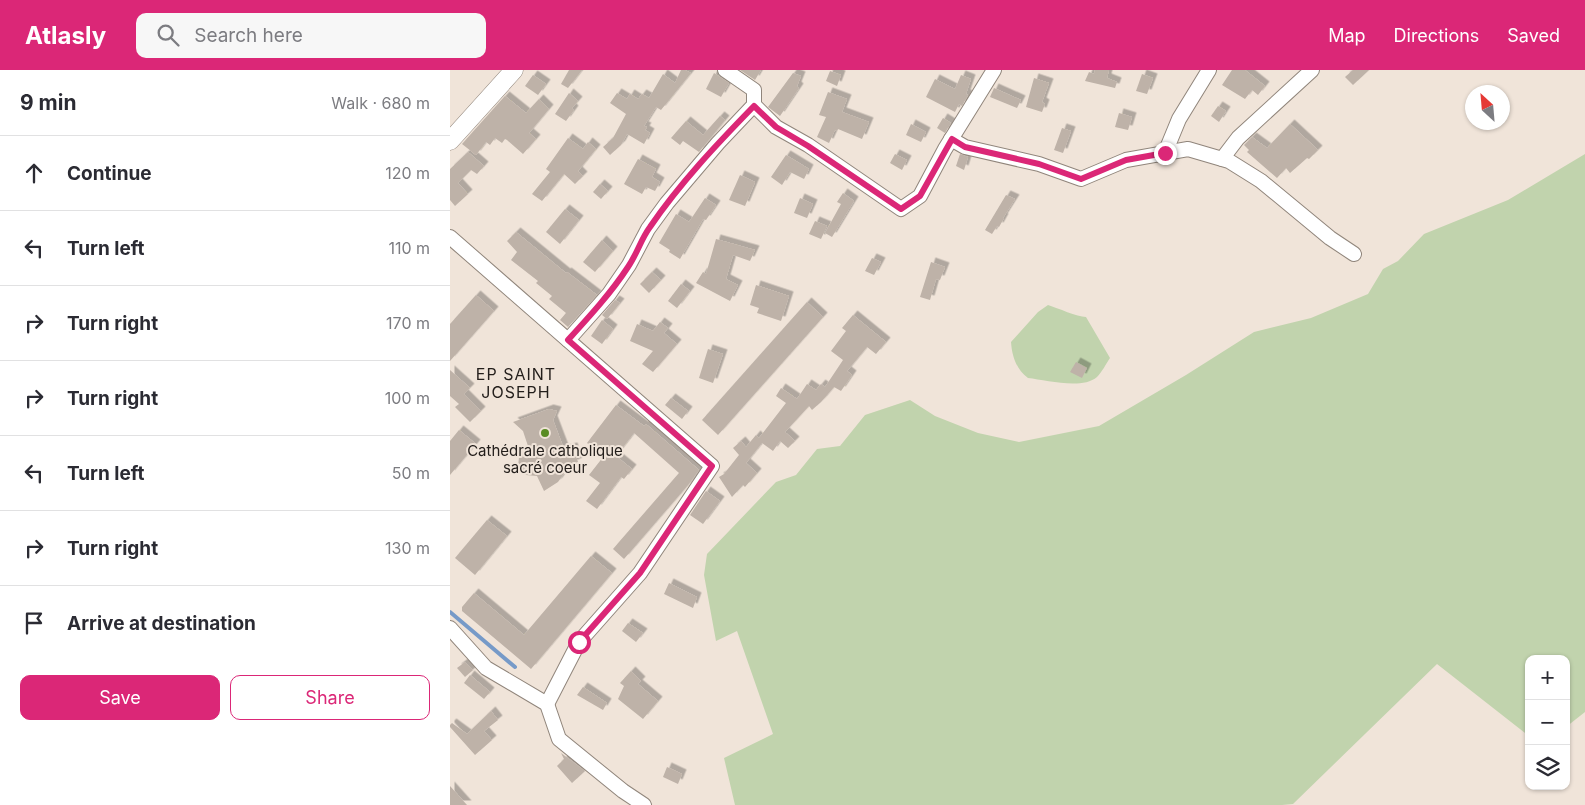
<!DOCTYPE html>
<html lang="en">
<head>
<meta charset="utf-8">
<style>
  :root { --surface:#fff; --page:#f7f7f7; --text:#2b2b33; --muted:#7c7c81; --line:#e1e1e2; --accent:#db2777 }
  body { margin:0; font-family:Inter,sans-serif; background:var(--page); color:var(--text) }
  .controls { position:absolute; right:15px; bottom:15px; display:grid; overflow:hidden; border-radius:10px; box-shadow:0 1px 4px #0004 }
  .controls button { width:45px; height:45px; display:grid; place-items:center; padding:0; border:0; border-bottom:1px solid var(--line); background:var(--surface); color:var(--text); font:25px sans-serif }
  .compass { position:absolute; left:1015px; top:15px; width:45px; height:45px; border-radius:50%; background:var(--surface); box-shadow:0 1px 4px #0004; rotate:334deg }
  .stop { position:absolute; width:15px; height:15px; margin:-11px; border:4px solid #db2777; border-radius:50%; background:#fff }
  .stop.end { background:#db2777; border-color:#fff; box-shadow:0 1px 5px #0008 }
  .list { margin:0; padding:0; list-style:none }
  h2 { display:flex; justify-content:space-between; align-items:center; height:65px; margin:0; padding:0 20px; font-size:21px }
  h2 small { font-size:16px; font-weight:400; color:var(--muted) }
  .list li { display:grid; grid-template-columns:32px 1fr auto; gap:15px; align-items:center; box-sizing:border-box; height:75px; padding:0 20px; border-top:1px solid var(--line) }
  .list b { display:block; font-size:19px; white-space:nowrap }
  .list em { font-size:16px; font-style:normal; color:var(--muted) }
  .actions { display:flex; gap:10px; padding:15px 20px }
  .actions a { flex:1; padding:11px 0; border:1px solid var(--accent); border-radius:10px; text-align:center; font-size:18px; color:var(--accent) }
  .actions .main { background:var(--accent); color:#fff }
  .icon { flex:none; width:28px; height:28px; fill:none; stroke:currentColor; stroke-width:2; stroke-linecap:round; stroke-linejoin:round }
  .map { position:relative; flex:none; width:1135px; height:735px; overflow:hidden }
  header { display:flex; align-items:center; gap:30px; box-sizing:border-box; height:70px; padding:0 25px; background:var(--accent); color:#fff }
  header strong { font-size:24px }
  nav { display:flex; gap:28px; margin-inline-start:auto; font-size:18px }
  .search { width:350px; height:45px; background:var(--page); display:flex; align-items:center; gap:12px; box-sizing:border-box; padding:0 18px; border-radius:10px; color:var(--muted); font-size:19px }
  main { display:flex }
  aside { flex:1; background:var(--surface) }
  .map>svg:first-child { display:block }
  .green { fill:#c1d3ad }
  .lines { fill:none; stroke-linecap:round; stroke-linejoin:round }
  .stream { stroke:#769ac8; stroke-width:4 }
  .building { fill:#beb2a8; filter:url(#shadow) }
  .minor-casing { stroke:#90857b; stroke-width:16 }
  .tertiary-casing { stroke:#90857b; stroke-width:19 }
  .minor { stroke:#fff; stroke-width:14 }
  .tertiary { stroke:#fff; stroke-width:18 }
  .route { stroke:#db2777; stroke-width:6 }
  .poi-dot { fill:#5a8c23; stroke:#f0e4d9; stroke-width:2 }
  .labels { text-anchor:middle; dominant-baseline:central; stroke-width:4; stroke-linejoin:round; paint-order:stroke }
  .poi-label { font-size:15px; fill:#231e1b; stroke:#f0e4d9 }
  .neighbourhood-label { font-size:16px; letter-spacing:1px; fill:#231e1b; stroke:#f0e4d9 }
</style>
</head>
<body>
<header>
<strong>Atlasly</strong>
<div class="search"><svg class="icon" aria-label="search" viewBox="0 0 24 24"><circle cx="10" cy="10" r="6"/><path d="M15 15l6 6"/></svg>Search here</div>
<nav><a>Map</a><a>Directions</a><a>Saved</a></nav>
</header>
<main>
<aside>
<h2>9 min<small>Walk · 680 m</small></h2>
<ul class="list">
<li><svg class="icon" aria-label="ahead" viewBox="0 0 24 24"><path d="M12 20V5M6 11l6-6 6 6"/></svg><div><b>Continue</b></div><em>120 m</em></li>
<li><svg class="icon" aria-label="left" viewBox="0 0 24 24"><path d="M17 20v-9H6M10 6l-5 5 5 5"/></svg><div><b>Turn left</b></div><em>110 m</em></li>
<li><svg class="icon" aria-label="right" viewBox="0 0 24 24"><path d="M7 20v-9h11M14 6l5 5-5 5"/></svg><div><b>Turn right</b></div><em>170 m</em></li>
<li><svg class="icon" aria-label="right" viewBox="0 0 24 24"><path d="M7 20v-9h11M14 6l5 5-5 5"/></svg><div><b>Turn right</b></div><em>100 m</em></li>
<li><svg class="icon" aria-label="left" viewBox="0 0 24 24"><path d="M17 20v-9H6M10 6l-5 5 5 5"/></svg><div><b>Turn left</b></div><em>50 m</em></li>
<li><svg class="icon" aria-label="right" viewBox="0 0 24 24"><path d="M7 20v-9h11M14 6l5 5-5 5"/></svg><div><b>Turn right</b></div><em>130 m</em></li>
<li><svg class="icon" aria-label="arrive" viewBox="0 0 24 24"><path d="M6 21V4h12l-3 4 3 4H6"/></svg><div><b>Arrive at destination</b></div></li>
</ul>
<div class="actions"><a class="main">Save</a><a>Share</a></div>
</aside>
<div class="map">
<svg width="1135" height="735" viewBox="0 0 1135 735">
  <defs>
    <filter id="shadow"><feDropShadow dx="4.5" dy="-4.5" stdDeviation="0" flood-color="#0004"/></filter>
  </defs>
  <rect width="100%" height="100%" fill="#f0e4d9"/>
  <g class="green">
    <path d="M1135,84V642L1116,657V589H1079V666L987,594L843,734L832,735H285L274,688L323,664L287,561L266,571L254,505L257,484L326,412L346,405L367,379L390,376L415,345L460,330L485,346L528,363L569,372L649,356L736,305L804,262L861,248L918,224L933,199L948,191L974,164L1058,130Z"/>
    <path d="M598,235C608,238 627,247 636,247L660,288C656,294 652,302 647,307C632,320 596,310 578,308C566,299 562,286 561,272L588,242Z"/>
  </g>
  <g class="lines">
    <path class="stream" d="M0,542L65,597"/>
  </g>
  <g class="building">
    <path d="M119,0H132L118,18L111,14Z"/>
    <path d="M231,0H235L241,3L211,40L206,37L194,56L197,57L195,60L200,63L194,74L177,64L171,75L160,85L153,77L163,68L176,44L160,33L167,23L177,29L180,24L188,29L192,24L199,28L213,4L225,13Z"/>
    <path d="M290,0H311L305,10Z"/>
    <path d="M645,0H659L657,8L667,12L665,18L635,11L639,2L644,4Z"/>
    <path d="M782,0H795L815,16L808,25L802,20L795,29L772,15Z"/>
    <path d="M903,0H919L903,15L895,7Z"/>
    <path d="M380,1L391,5L387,16L376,11Z"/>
    <path d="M264,3L279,13L271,27L256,19Z"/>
    <path d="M343,3L351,6L347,16L349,18L330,46L318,37Z"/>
    <path d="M692,4L703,8L697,24L686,21Z"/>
    <path d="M83,5L96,14L88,25L75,16Z"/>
    <path d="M511,5L521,9L516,24L518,25L512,36L509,34L505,42L476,27L485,9L505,19Z"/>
    <path d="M584,8L599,13L592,32L595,34L592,42L576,37Z"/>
    <path d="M544,18L571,30L567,38L540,27Z"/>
    <path d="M378,22L397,29L392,42L419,52L412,69L388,59L387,61L385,60L379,73L367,67L376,47L369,45Z"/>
    <path d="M119,23L128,31L122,38L124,40L116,51L105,44Z"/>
    <path d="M55,26L76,43L89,29L99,39L79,63L86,69L73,84L57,70L55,69L52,73L45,68L40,75L36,72L26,85L12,74Z"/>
    <path d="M768,36L776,41L769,52L761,46Z"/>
    <path d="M669,43L682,47L678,60L665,57Z"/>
    <path d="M270,46L275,50L249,82L233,71L230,75L221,68L236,51L253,65Z"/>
    <path d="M493,48L501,53L495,63L487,58Z"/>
    <path d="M461,54L476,62L471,72L456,65Z"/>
    <path d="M840,54L868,80L859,89L857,88L840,103L836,98L827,108L797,82L799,80L794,75L802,67L817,78Z"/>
    <path d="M612,58L621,61L613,83L604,80Z"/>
    <path d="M118,68L133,79L138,72L146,79L128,101L133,106L125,114L114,104L92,131L82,124L100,102L96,99Z"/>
    <path d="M18,82L34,96L27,104L21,100L8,113L18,124L5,136L0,130V99Z"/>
    <path d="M445,84L457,90L452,100L440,93Z"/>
    <path d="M510,84L518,87L514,100L506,96Z"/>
    <path d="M336,85L359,99L354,109L340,102L332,115L321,107Z"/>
    <path d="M188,89L206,99L202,107L210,112L205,121L196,117L192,124L174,114Z"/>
    <path d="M290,105L305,112L295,136L279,130Z"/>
    <path d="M150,114L158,121L151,129L143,122Z"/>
    <path d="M393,123L404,131L382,167L375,163L391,134L387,132Z"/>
    <path d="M556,125L565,129L553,148H554L549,157L547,156L542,164L535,160Z"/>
    <path d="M255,128L266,135L256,150L253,149L230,189L219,182L220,180L209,173L226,144L239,152Z"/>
    <path d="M350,128L363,134L357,148L344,143Z"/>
    <path d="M115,139L129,150L110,174L96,162Z"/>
    <path d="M365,151L377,156L371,169L359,164Z"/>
    <path d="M66,162L116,203L117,202L147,225L118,257L110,250L116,243L99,229L102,226L86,213L88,211L61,190L67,182L57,171Z"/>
    <path d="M266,169L305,180L300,191L283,185L276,209L288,215L280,231L246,213L253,202L256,204Z"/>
    <path d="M152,170L163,181L145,202L133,192Z"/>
    <path d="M422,188L431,192L424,205L415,201Z"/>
    <path d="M481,192L495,197L490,210L486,209L480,230L470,227Z"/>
    <path d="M202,202L211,210L199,223L190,214Z"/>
    <path d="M231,214L240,221L227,238L218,231Z"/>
    <path d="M306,215L339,226L331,251L307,243L309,238L300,235Z"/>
    <path d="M26,225L44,241L0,291V254Z"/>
    <path d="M165,230L170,233L157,249L152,245Z"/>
    <path d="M357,232L373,247L268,365L252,350Z"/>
    <path d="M403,245L436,272L426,284L417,277L397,301L402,305L391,321L384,317L371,332L362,340L359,336L335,362L345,371L338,378L330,371L323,381L312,373L296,393L307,403L295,417L293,415L282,427L269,407L274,404L289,385L283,378L291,371L296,377L306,365L309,368L336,333L326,326L331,318L347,329L357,314L366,320L371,314L375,317L393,290L381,281L396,261L392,258Z"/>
    <path d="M152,250L163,259L152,274L141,266Z"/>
    <path d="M210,252L218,258L214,263L227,274L203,302L192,294L203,281L180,271L187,254L203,261Z"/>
    <path d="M258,279L273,284L263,313L249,308Z"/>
    <path d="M626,292L637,298L632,308L620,302Z"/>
    <path d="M0,300L20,318L14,324L31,341L20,352L5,337L9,334L0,326Z"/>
    <path d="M221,328L238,341L232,349L215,335Z"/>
    <path d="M166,335L194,356L196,354L249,400L238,415L174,489L163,479L229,403L184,363L166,386L182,399L174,409L171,407L147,439L136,431L150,413L139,405L161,377L149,382L137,373Z"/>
    <path d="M99,339L107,341L103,350L114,379L123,377L128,392L119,396L108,412L94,421L87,406L76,405L68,397L69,387L78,376L73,361L63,352Z"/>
    <path d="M9,360L26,374L0,405V371Z"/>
    <path d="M256,421L270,431L253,454L240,445Z"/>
    <path d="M37,450L57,466L25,505L5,488Z"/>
    <path d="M141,486L162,503L81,599L12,541V537L24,523L74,565Z"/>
    <path d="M219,513L247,527L243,538L214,524Z"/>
    <path d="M178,553L193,563L186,572L172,561Z"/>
    <path d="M15,592L23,600L15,607L7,598Z"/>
    <path d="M181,601L191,611L188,614L208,631L193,649L168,629L174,616L170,613Z"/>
    <path d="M20,605L40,622L34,629L14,613Z"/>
    <path d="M133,617L157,633L153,640L127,625Z"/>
    <path d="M41,641L48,650L34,661L42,670L25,685L0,657V655L2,653L17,664Z"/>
    <path d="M111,683L135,701L122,713L107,696L114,689Z"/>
    <path d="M217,697L232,704L228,714L213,707Z"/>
    <path d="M0,716L17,735H0Z"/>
  </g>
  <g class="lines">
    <defs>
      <g id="minor">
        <path d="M275,0L304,20V35"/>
        <path d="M501,69L515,77L589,94L631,109L676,90L738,79L779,91L811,111L880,168L904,184"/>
        <path d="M715,83L729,49L759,0"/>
        <path d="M772,89L788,68L862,0"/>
        <path d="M0,167L262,396L190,503L129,572L97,634"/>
        <path d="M118,270L159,224L179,195L198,159L217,133L268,73L304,35L326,57L358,75L451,139L470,126L495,79L544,0"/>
        <path d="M0,558L36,598L97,634L109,669L173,721L194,735"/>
      </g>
      <path id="tertiary" d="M0,71L64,0"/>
    </defs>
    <use href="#minor" class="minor-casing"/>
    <use href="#tertiary" class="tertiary-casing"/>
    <use href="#minor" class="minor"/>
    <use href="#tertiary" class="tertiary"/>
  </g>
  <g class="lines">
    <path class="route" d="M129,572L190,503L262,396L118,270C139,247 161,223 178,197C187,184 191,169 200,157C230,113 267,74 304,36L326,57L358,76L451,139L470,126L502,69L515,77L589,94L631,109L676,90L715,83"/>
  </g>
  <circle class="poi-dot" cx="95" cy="363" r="5"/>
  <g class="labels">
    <g class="poi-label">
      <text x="95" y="380">Cathédrale catholique<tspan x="95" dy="17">sacré coeur</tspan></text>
    </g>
    <g class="neighbourhood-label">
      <text x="66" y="304">EP SAINT<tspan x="66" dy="18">JOSEPH</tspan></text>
    </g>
  </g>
</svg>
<div class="controls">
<button>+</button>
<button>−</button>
<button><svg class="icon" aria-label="layers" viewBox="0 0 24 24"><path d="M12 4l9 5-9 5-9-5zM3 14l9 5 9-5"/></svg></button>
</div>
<svg class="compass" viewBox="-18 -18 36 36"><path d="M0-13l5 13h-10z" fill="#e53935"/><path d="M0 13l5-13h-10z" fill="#7c7c81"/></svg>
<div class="stop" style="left:129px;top:572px"></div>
<div class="stop end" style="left:715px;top:83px"></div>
</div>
</main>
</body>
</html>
